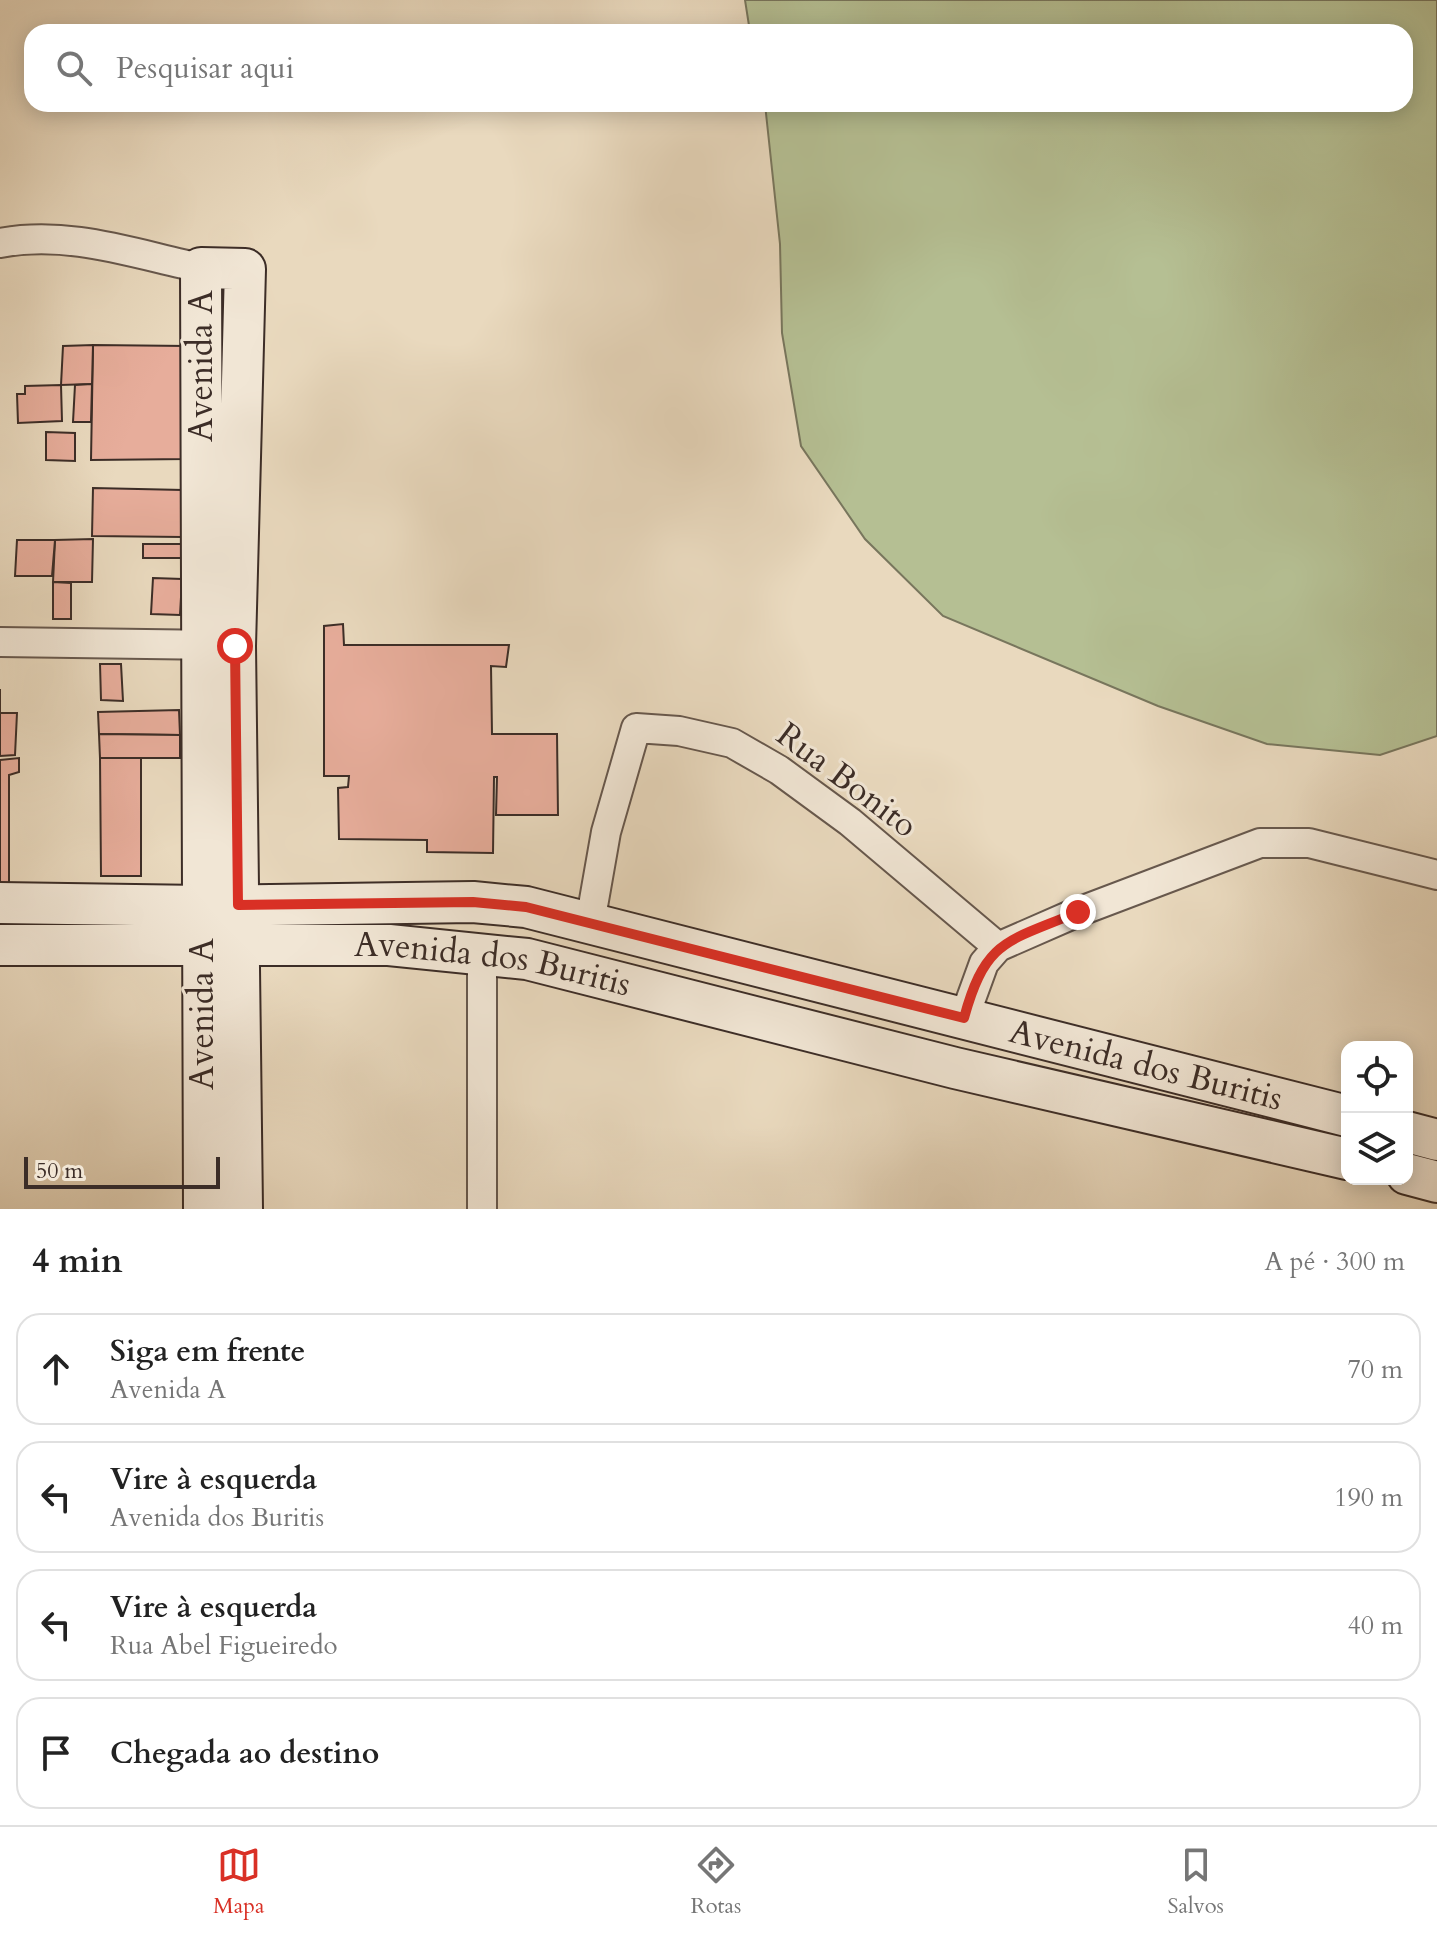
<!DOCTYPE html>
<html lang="pt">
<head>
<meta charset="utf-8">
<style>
  :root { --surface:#fff; --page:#f2f2f2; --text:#222; --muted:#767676; --line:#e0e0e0; --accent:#d93025 }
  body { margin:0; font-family:Cardo,serif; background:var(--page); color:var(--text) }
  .controls { position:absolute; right:24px; bottom:24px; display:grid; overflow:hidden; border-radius:16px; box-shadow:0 4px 20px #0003 }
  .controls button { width:72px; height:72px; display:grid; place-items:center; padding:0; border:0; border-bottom:2px solid var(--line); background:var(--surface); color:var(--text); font:40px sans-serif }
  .scale { position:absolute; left:24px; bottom:20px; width:196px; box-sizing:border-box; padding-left:8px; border:4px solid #3c2d27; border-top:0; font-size:22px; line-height:28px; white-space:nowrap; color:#3c2d27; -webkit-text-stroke:6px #f1e6d5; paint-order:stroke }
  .stop { position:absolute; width:24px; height:24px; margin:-18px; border:6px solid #d93025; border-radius:50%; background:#fff }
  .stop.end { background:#d93025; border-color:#fff; box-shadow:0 2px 8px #0008 }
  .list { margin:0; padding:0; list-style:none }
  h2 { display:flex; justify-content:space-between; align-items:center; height:104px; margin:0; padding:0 32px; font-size:34px }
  h2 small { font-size:26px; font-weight:400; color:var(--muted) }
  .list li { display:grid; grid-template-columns:52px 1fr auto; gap:24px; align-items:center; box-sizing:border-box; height:112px; margin:0 16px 16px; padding:0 16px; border:2px solid var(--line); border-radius:24px }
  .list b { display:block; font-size:30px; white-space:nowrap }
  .list p { margin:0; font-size:26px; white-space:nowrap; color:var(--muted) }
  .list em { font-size:26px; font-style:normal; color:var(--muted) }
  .icon { flex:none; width:44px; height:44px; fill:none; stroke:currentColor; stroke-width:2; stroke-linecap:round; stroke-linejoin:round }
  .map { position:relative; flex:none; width:1437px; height:1209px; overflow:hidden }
  .search { position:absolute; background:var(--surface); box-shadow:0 4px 20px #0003; left:24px; right:24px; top:24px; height:88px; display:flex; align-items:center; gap:20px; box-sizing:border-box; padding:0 28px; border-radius:24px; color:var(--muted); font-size:30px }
  .sheet { height:616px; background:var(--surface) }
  nav { display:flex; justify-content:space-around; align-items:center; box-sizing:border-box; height:112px; border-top:2px solid var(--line); background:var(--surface); font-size:22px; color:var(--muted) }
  nav a { display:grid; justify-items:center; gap:4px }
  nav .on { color:var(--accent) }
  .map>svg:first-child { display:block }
  .green { fill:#b5bf93; stroke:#78765d; stroke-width:2 }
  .building { fill:#e7ad9b; stroke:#3c2d27; stroke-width:2 }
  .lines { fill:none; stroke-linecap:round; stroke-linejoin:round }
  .street-casing { stroke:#67584d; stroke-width:32 }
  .secondary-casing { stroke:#3c2d27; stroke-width:44 }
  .street { stroke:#f1e6d5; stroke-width:28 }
  .secondary { stroke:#f1e6d5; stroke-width:40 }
  .route { stroke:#d93025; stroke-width:10 }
  .labels { text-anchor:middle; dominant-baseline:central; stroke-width:6; stroke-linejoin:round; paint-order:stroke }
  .street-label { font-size:34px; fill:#3c2d27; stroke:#f1e6d5 }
</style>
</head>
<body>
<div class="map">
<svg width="1437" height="1209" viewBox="0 0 1437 1209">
  <rect width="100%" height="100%" fill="#e9d9be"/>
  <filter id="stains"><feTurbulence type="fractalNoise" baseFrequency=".0025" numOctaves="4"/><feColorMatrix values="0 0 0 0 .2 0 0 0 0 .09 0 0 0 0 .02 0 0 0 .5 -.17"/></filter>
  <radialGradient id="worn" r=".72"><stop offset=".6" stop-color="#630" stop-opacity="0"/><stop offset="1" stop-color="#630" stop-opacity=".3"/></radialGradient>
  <path class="green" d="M745,0H1437V736L1380,755L1267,744L1158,706L943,616L865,539L801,446L782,333L780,244L765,104H1405V32H750Z"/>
  <g class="building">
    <path d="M93,345L187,346V459L91,460Z"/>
    <path d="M93,345L92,384L61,385L63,346Z"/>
    <path d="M92,384L91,422H73L75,385Z"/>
    <path d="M61,385L62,421L18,423L17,394H25V386Z"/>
    <path d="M46,432L75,433V461L46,460Z"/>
    <path d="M93,488L183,490L182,537L92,536Z"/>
    <path d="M93,539L92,582H53L55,540Z"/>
    <path d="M17,540H55L52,576H15Z"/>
    <rect x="143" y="544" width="38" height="14"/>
    <path d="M153,578L182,579L180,615L151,614Z"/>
    <path d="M53,582L71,583V619H53Z"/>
    <path d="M343,624L344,645H509L506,667L491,666L492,734H557L558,815H496L497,777H494L493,853L427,852V840L339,839L338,788L348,787L349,776H324V626Z"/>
    <path d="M100,664H121L123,701L101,700Z"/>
    <path d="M0,689V713H17L15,755L0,756Z"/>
    <path d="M179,710L180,735L99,734L98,712Z"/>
    <path d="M99,734L180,735V758H100Z"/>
    <path d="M19,758V772L9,775V884L0,885V760Z"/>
    <path d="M100,758H141V876H101Z"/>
  </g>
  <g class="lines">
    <defs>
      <g id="street">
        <path d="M0,243C69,230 134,254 201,268"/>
        <path d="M0,642L219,645"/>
        <path d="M590,923L606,832L636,728L679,731L732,743L779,770L850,822L998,947"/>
        <path d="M482,952V1209"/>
        <path d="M964,1018L984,963L998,947L1078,912L1260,843H1309L1437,875"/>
      </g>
      <g id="secondary">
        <path id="s1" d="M0,903L202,906L473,902L526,907L1347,1116"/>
        <path id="s2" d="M0,945H389L527,959L955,1068L1347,1159"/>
        <path d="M1407,1132L1437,1140"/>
        <path d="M1407,1174L1437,1182"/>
        <path d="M204,1209L201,268L245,269L235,646L242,1209"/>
      </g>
    </defs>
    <use href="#street" class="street-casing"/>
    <use href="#secondary" class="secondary-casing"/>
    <use href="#street" class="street"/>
    <use href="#secondary" class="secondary"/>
  </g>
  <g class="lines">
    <path class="route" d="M235,646L238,905L473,902L526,907L964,1018C986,938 1008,942 1078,912"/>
  </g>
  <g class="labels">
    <g class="street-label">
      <text transform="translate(201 366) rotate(-90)">Avenida A</text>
      <text transform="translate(847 780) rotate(37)">Rua Bonito</text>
      <text stroke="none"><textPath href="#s2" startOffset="494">Avenida dos Buritis</textPath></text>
      <text transform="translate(202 1014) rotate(-90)">Avenida A</text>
      <text stroke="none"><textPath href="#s1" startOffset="1166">Avenida dos Buritis</textPath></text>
    </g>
  </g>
  <rect width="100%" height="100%" filter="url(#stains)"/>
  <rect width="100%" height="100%" fill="url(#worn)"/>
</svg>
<div class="controls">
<button><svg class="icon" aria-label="locate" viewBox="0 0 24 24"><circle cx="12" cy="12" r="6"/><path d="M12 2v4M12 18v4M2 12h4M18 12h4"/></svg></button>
<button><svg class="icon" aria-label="layers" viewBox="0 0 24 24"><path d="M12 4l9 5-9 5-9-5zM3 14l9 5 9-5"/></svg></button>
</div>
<div class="scale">50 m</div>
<div class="stop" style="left:235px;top:646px"></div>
<div class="stop end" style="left:1078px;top:912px"></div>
<div class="search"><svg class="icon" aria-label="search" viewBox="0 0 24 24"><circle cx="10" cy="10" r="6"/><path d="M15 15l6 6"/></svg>Pesquisar aqui</div>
</div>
<section class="sheet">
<h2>4 min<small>A pé · 300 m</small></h2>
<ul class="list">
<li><svg class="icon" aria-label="ahead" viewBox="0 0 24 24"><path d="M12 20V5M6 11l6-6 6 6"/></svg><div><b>Siga em frente</b><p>Avenida A</p></div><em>70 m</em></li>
<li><svg class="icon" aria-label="left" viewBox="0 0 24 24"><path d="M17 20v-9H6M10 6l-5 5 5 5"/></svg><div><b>Vire à esquerda</b><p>Avenida dos Buritis</p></div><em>190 m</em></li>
<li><svg class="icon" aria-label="left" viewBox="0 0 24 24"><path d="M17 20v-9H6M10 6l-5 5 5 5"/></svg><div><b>Vire à esquerda</b><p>Rua Abel Figueiredo</p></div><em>40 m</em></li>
<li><svg class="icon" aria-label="arrive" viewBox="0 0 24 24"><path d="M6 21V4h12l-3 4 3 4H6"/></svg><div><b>Chegada ao destino</b></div></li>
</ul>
</section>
<nav>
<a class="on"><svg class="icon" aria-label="map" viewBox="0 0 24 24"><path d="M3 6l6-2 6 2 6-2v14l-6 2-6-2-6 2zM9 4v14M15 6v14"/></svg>Mapa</a>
<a><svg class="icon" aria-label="directions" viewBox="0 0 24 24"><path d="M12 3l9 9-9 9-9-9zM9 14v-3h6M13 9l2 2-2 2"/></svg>Rotas</a>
<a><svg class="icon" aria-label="saved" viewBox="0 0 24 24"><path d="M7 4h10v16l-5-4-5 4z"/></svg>Salvos</a>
</nav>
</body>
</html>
